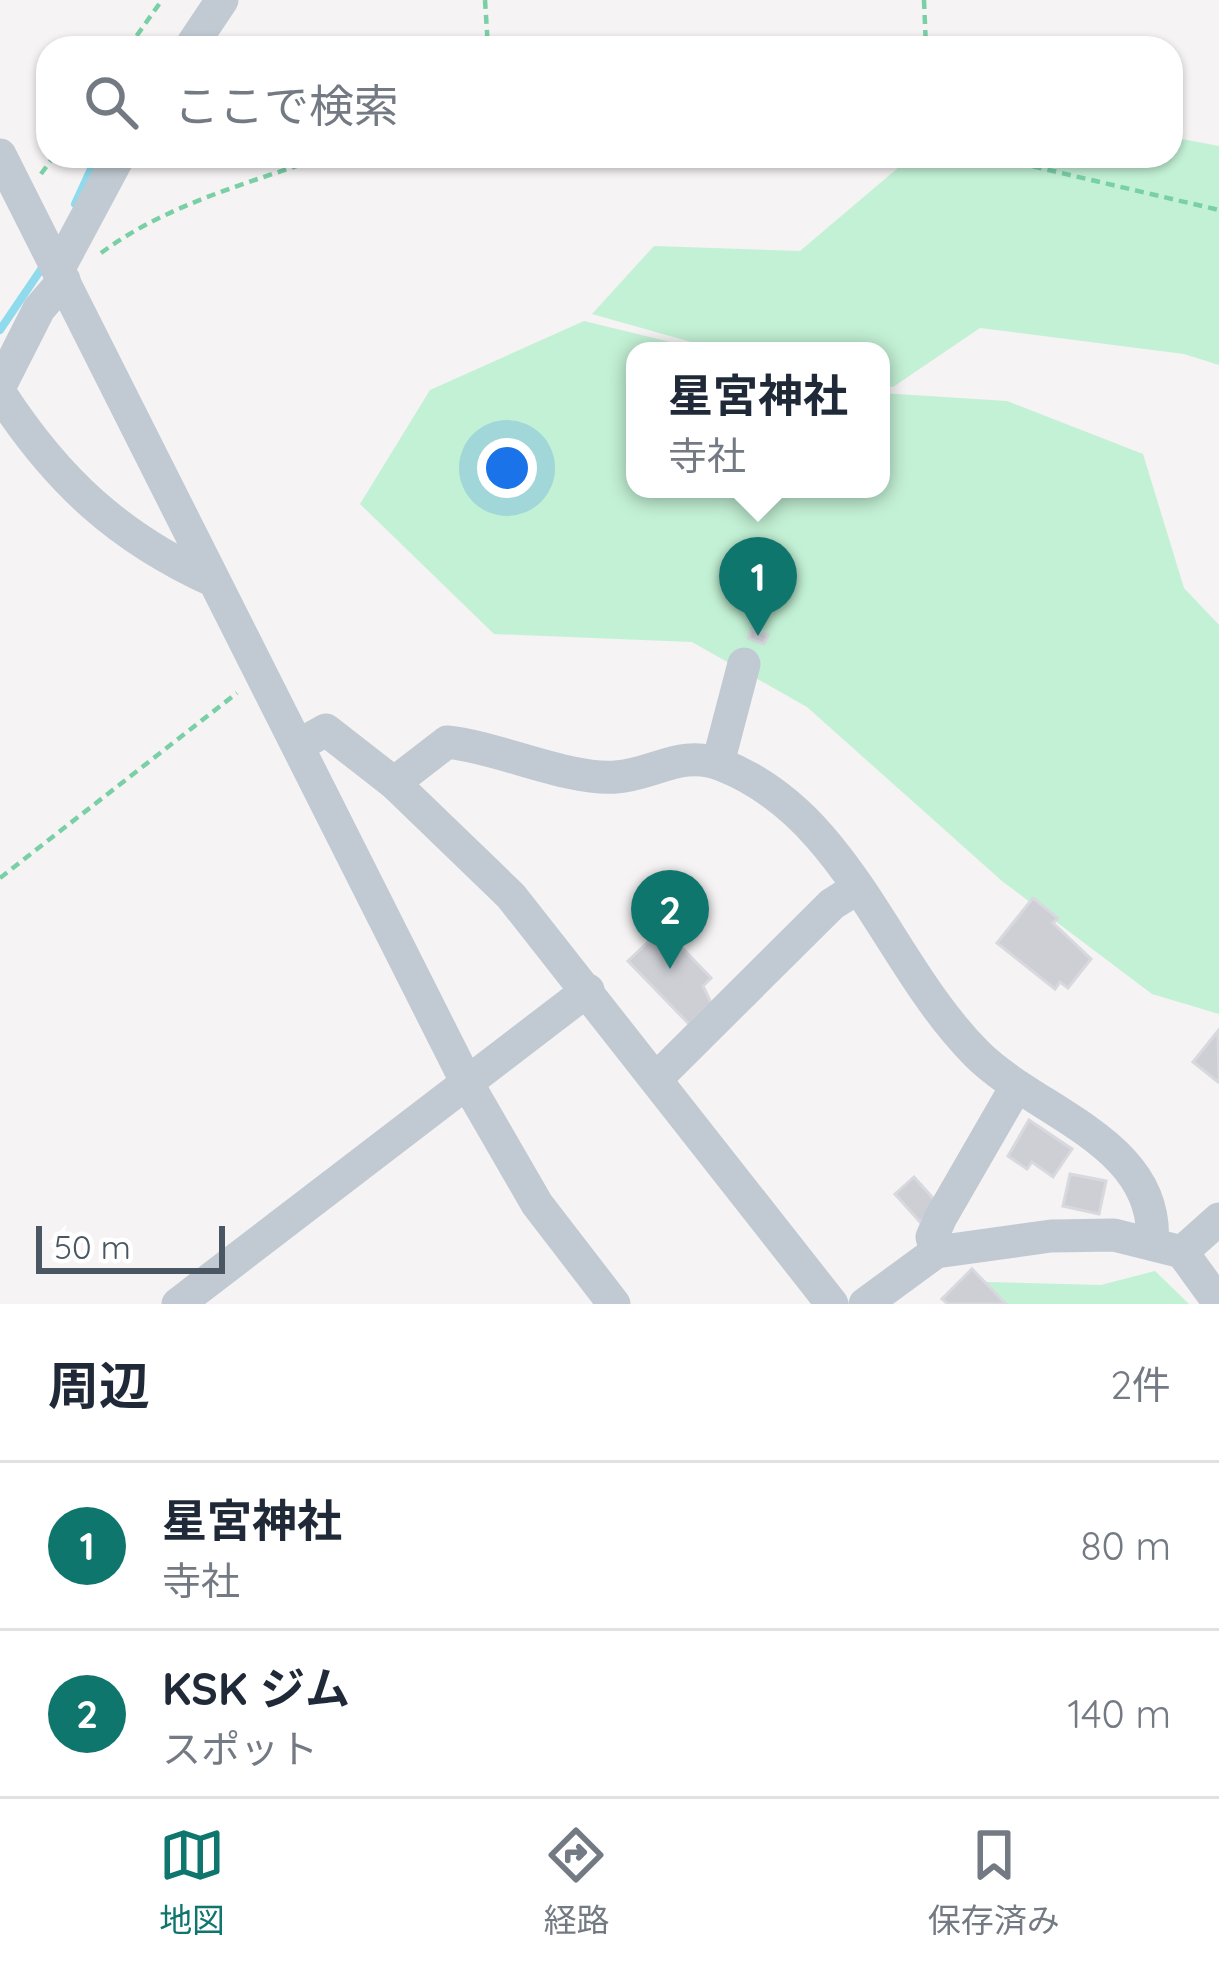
<!DOCTYPE html>
<html lang="ja">
<head>
<meta charset="utf-8">
<style>
  :root { --surface:#fff; --page:#f2f2f3; --text:#1f2937; --muted:#747a83; --line:#e0e1e3; --accent:#0f766e }
  body { margin:0; font-family:Quicksand,"Noto Sans JP",sans-serif; background:var(--page); color:var(--text) }
  .scale { position:absolute; left:36px; bottom:30px; width:189px; box-sizing:border-box; padding-left:12px; border:6px solid #4a5661; border-top:0; font-size:33px; line-height:42px; white-space:nowrap; color:#4a5661; -webkit-text-stroke:9px #fff; paint-order:stroke }
  .you { position:absolute; left:507px; top:468px; width:42px; height:42px; margin:-30px; border:9px solid #fff; border-radius:50%; background:#1a73e8; box-shadow:0 0 0 18px #1a73e833 }
  .badge { display:grid; place-items:center; width:78px; height:78px; border-radius:50%; background:var(--accent); color:#fff; font-size:39px; font-weight:700 }
  .pin { position:absolute; translate:-50% -99px; filter:drop-shadow(0 3px 6px #0008) }
  .pin::after { content:''; position:absolute; top:63px; width:42px; height:36px; background:inherit; clip-path:polygon(0 0,100% 0,50% 100%) }
  .popup { position:absolute; left:626px; top:342px; width:264px; height:156px; box-sizing:border-box; display:grid; place-content:center; border-radius:24px; background:var(--surface); filter:drop-shadow(0 3px 9px #0005); font-size:39px; white-space:nowrap; color:var(--muted) }
  .popup b { font-size:45px; color:var(--text) }
  .popup::after { content:''; position:absolute; left:50%; top:100%; margin-left:-24px; border:24px solid transparent; border-top-color:var(--surface) }
  .list { margin:0; padding:0; list-style:none }
  h2 { display:flex; justify-content:space-between; align-items:center; height:156px; margin:0; padding:0 48px; font-size:51px }
  h2 small { font-size:39px; font-weight:400; color:var(--muted) }
  .list li { display:grid; grid-template-columns:78px 1fr auto; gap:36px; align-items:center; box-sizing:border-box; height:168px; padding:0 48px; border-top:3px solid var(--line) }
  .list b { display:block; font-size:45px; white-space:nowrap }
  .list p { margin:0; font-size:39px; white-space:nowrap; color:var(--muted) }
  .list em { font-size:39px; font-style:normal; color:var(--muted) }
  .icon { flex:none; width:66px; height:66px; fill:none; stroke:currentColor; stroke-width:2; stroke-linecap:round; stroke-linejoin:round }
  .map { position:relative; flex:none; width:1219px; height:1304px; overflow:hidden }
  .search { position:absolute; background:var(--surface); box-shadow:0 3px 9px #0004; left:36px; right:36px; top:36px; height:132px; display:flex; align-items:center; gap:30px; box-sizing:border-box; padding:0 42px; border-radius:36px; color:var(--muted); font-size:45px }
  .sheet { height:492px; background:var(--surface) }
  nav { display:flex; justify-content:space-around; align-items:center; box-sizing:border-box; height:168px; border-top:3px solid var(--line); background:var(--surface); font-size:33px; color:var(--muted) }
  nav a { display:grid; justify-items:center; gap:6px }
  nav .on { color:var(--accent) }
  .map>svg:first-child { display:block }
  .green { fill:#c3f1d5 }
  .lines { fill:none; stroke-linecap:round; stroke-linejoin:round }
  .stream { stroke:#90daee; stroke-width:8 }
  .building { fill:#cdcfd5; stroke:#d7d9de; stroke-width:3 }
  .path { stroke:#7ad0a6; stroke-width:4.5; stroke-dasharray:9 6; stroke-linecap:butt }
  .minor { stroke:#c1cad2; stroke-width:33 }
</style>
</head>
<body>
<div class="map">
<svg width="1219" height="1304" viewBox="0 0 1219 1304">
  <rect width="100%" height="100%" fill="#f5f3f3"/>
  <g class="green">
    <path d="M1171,137L1219,146V365L1184,354L980,328L893,387L881,385V351H723L592,314L654,246L800,251L912,156H1171Z"/>
    <path d="M584,321L707,351H635V489H881V393L1007,401L1143,454L1184,588L1219,625V1014L1152,994L1002,881L807,707L692,642L494,634L360,504L430,390Z"/>
    <path d="M1155,1271L1189,1304H987L986,1282L1101,1285Z"/>
  </g>
  <g class="lines">
    <g class="stream">
      <path d="M75,204L97,156"/>
      <path d="M0,330L44,265"/>
    </g>
  </g>
  <g class="building">
    <path d="M752,629L768,635L764,644L748,638Z"/>
    <path d="M1033,898L1058,918L1053,923L1091,959L1068,988L1060,982L1055,989L997,943Z"/>
    <path d="M663,928L711,978L703,986L711,1003L689,1024L628,961Z"/>
    <path d="M1218,1031L1219,1081L1218,1082L1193,1062Z"/>
    <path d="M1029,1120L1072,1149L1053,1177L1032,1162L1027,1169L1008,1156Z"/>
    <path d="M1070,1174L1106,1181L1099,1214L1063,1206Z"/>
    <path d="M914,1177L939,1205L920,1222L895,1194Z"/>
    <path d="M972,1269L1006,1304H948L942,1299Z"/>
  </g>
  <g class="lines">
    <g class="path">
      <path d="M485,0L488,48"/>
      <path d="M924,0L926,48"/>
      <path d="M128,48L162,0"/>
      <path d="M989,156L1219,210"/>
      <path d="M41,174L54,156"/>
      <path d="M101,253C167,204 249,183 326,156"/>
      <path d="M0,878L237,693"/>
    </g>
    <g class="minor">
      <path d="M190,48L222,0"/>
      <path d="M0,155L466,1081L537,1204L614,1304"/>
      <path d="M58,270L119,156"/>
      <path d="M0,386L39,309L64,280"/>
      <path d="M0,393C57,481 119,538 214,581"/>
      <path d="M299,745L326,730L394,783L511,896L832,1304"/>
      <path d="M718,763L744,664"/>
      <path d="M394,783L447,742C498,747 569,781 616,777C654,774 683,749 722,765C849,815 886,963 977,1054C1036,1113 1161,1143 1152,1244"/>
      <path d="M658,1077L832,904L856,889"/>
      <path d="M936,1252L932,1237L941,1217L1016,1087"/>
      <path d="M1182,1252L1219,1219"/>
      <path d="M178,1304L588,990"/>
      <path d="M865,1304L936,1252L1051,1236L1114,1235L1182,1252L1219,1303"/>
    </g>
  </g>
</svg>
<div class="scale">50 m</div>
<div class="you"></div>
<div class="pin badge" style="left:758px;top:636px">1</div>
<div class="popup"><b>星宮神社</b>寺社</div>
<div class="pin badge" style="left:670px;top:969px">2</div>
<div class="search"><svg class="icon" aria-label="search" viewBox="0 0 24 24"><circle cx="10" cy="10" r="6"/><path d="M15 15l6 6"/></svg>ここで検索</div>
</div>
<section class="sheet">
<h2>周辺<small>2件</small></h2>
<ul class="list">
<li><span class="badge">1</span><div><b>星宮神社</b><p>寺社</p></div><em>80 m</em></li>
<li><span class="badge">2</span><div><b>KSK ジム</b><p>スポット</p></div><em>140 m</em></li>
</ul>
</section>
<nav>
<a class="on"><svg class="icon" aria-label="map" viewBox="0 0 24 24"><path d="M3 6l6-2 6 2 6-2v14l-6 2-6-2-6 2zM9 4v14M15 6v14"/></svg>地図</a>
<a><svg class="icon" aria-label="directions" viewBox="0 0 24 24"><path d="M12 3l9 9-9 9-9-9zM9 14v-3h6M13 9l2 2-2 2"/></svg>経路</a>
<a><svg class="icon" aria-label="saved" viewBox="0 0 24 24"><path d="M7 4h10v16l-5-4-5 4z"/></svg>保存済み</a>
</nav>
</body>
</html>
